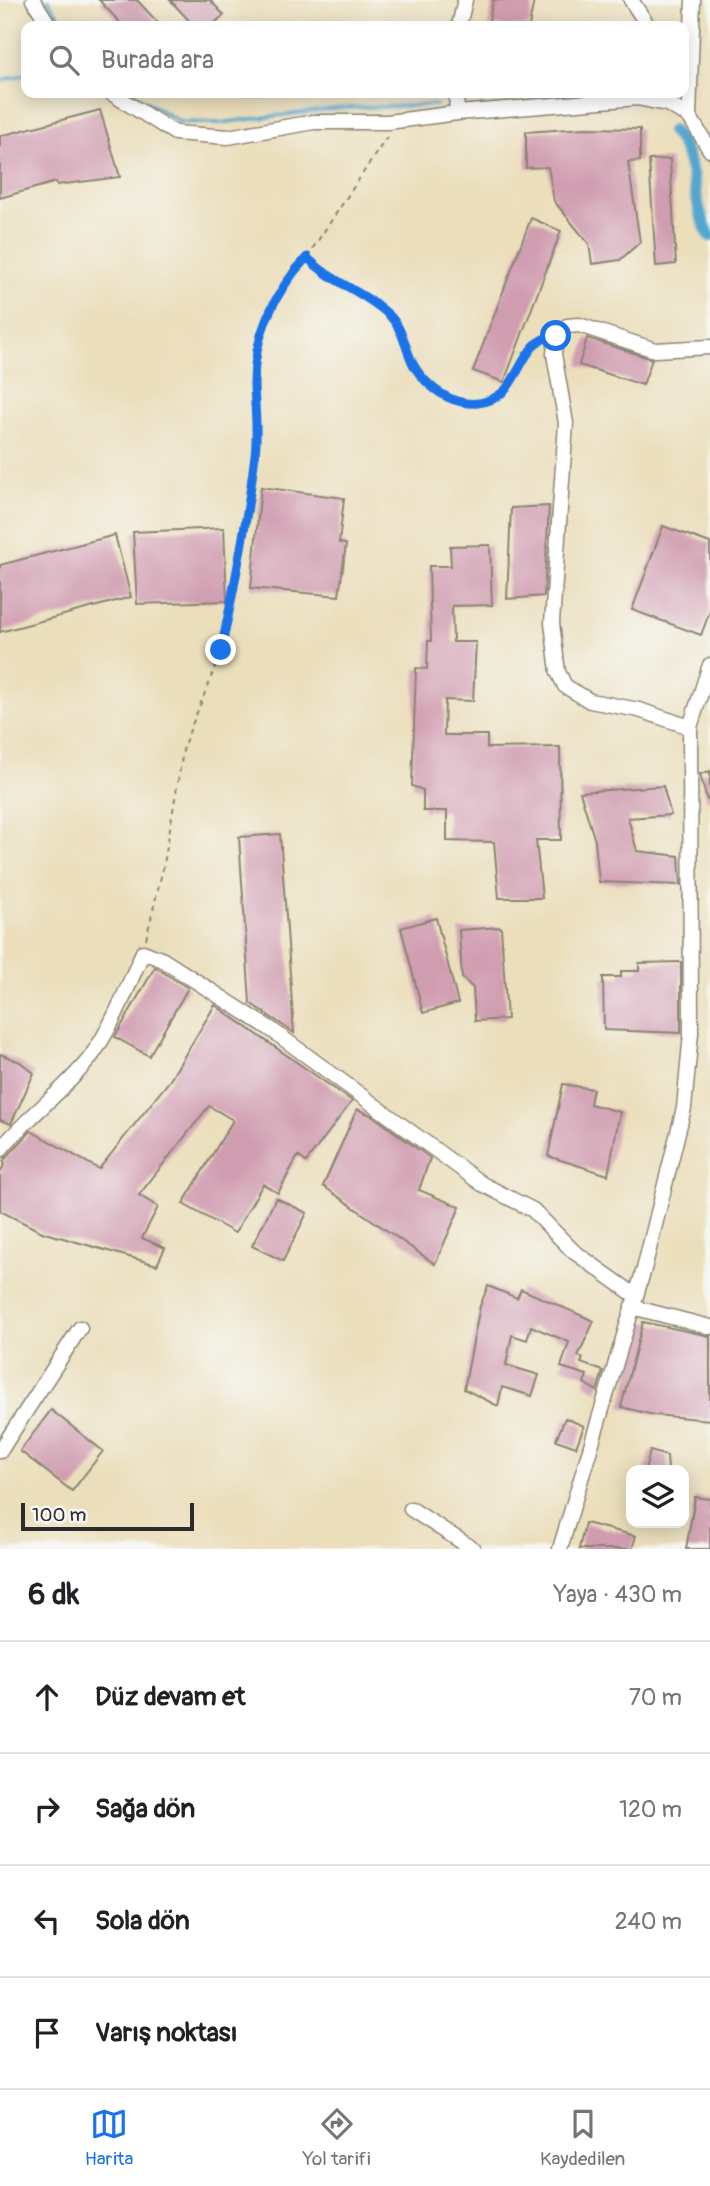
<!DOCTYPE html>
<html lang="tr">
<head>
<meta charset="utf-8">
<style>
  :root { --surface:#fff; --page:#f6f6f6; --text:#202124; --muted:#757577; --line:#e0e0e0; --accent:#1a73e8 }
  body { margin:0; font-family:Pangolin,sans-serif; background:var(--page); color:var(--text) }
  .controls { position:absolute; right:21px; bottom:21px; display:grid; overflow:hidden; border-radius:14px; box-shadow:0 4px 18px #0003 }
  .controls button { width:63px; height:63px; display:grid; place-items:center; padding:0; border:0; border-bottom:2px solid var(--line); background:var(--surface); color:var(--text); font:35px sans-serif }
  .scale { position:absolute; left:21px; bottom:18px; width:173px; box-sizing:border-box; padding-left:7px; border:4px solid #2b2b2b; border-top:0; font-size:19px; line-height:24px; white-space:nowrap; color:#2b2b2b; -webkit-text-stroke:5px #f6f6f2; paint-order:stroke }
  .stop { position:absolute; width:21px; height:21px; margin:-16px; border:5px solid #1a73e8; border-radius:50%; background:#fff }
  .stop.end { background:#1a73e8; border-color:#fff; box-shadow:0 2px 7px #0008 }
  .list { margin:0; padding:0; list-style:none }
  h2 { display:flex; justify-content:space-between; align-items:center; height:91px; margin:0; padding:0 28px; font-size:30px }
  h2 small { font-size:23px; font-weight:400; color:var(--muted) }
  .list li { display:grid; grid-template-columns:46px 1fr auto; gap:21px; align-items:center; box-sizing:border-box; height:112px; padding:0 28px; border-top:2px solid var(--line) }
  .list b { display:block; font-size:26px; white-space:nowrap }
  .list em { font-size:23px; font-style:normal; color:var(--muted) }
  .icon { flex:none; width:38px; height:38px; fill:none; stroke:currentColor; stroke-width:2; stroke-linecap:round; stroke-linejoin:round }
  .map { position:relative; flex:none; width:710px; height:1549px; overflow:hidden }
  .search { position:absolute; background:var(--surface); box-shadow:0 4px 18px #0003; left:21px; right:21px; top:21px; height:77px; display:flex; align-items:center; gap:18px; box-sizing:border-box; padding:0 24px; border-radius:14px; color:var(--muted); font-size:26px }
  .sheet { height:539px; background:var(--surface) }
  nav { display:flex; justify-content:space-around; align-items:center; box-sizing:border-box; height:98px; border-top:2px solid var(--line); background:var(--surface); font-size:19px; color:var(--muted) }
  nav a { display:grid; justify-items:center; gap:4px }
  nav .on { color:var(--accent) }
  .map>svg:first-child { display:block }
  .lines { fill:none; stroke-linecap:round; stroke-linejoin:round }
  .stream { stroke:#52a6ce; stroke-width:3.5 }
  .canal { stroke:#52a6ce; stroke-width:12 }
  .building { fill:#d09cb0 }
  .minor-casing { stroke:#8b8473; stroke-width:17 }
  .path { stroke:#8b8473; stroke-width:2; stroke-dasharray:5 5; stroke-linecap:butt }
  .minor { stroke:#fff; stroke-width:14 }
  .route { stroke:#1a73e8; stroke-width:9 }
</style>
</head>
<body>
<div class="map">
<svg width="710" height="1549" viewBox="0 0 710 1549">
  <rect width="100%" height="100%" fill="#f6f6f2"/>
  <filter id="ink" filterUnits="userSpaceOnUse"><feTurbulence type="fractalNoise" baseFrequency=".0143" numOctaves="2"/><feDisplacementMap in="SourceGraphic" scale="14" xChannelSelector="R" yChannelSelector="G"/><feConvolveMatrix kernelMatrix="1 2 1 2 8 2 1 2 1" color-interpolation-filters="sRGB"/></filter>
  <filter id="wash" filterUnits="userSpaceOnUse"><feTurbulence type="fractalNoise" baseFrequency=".00686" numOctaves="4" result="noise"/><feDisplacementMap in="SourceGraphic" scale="28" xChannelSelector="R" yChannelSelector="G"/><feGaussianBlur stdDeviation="1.57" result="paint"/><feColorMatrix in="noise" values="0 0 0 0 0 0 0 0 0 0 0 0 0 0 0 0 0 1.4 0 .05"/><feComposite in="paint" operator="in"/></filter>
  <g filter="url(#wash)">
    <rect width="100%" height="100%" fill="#ebdebb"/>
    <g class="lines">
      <g class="stream">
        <path d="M48,0L65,26"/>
        <path d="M0,81L26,74"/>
        <path d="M132,93L180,122L219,123L341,108L436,105"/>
      </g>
      <path class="canal" d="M672,131C698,158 690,201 710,236"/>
    </g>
    <g id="blocks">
      <g class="building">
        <path d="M99,0H137L161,26H123Z"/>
        <path d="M170,0H210L224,15L211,26H194Z"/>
        <path d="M493,0H534L529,26H488Z"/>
        <path d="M100,110L120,177L57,185L56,182L0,198V136Z"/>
        <path d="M585,128L640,129V161L628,162L640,242L620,260L592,264L589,244L554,201L548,167L526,168V132Z"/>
        <path d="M670,159L676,264L656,266L649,160Z"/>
        <path d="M531,218L561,231L504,382L473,371Z"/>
        <path d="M587,338L652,359L643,385L579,365Z"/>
        <path d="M261,487L344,498L339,543L346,544L339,596L251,588Z"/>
        <path d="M549,506L544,596L507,599L511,508Z"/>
        <path d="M663,526L710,543V611L701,635L632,610Z"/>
        <path d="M224,528L227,601L137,604L133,532Z"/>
        <path d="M115,535L131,597L0,632V565Z"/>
        <path d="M490,545L492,605L452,606L453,642H476L473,701L445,700L444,735H487V748L560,747L561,840H536L542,898H499L494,842L447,841V811H423V790L412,786L416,668L427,669L428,641H431L429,566H451L450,546Z"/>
        <path d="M710,771V799L707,800L700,774Z"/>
        <path d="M663,786L671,815L628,818L637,851L679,856L681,885L599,882L595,841L580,792Z"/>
        <path d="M280,834L287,930L294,1033L250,1003L239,837Z"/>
        <path d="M436,918L458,1003L423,1013L401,928Z"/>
        <path d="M501,927L507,1019L475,1021L473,988L462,978L459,930Z"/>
        <path d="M681,962V1033L604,1030L603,977H621V971H639V963Z"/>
        <path d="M155,967L188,988L149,1056L115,1037Z"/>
        <path d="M215,1005L352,1101L306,1162L298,1156L278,1193L263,1184L235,1233L183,1204L233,1120L209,1106L139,1195L158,1207L142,1238L165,1248L157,1265L42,1232L0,1211V1173L5,1163L3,1161L31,1131L99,1169L170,1080Z"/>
        <path d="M0,1054L20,1062L34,1073L11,1124L0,1120Z"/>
        <path d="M563,1084L593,1089L590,1104L620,1112L608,1175L548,1156Z"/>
        <path d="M357,1109L373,1116L430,1158L419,1190L460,1207L435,1264L323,1186Z"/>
        <path d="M276,1198L307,1213L283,1261L252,1246Z"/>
        <path d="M488,1286L517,1298L521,1289L594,1321L578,1356L583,1358L581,1363L603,1371L597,1391L584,1383L587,1375L561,1367L569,1342L531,1326L527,1340L512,1335L506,1365L539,1375L532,1396L502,1387L498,1406L464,1389L480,1306Z"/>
        <path d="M643,1322L710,1336V1420L654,1415L621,1407Z"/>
        <path d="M51,1410L103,1451L72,1491L20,1451Z"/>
        <path d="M565,1418L584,1426L576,1447L556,1440Z"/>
        <path d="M650,1451L667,1456L668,1470H645Z"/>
        <path d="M695,1497L710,1499V1549H686Z"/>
        <path d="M585,1523L636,1536L632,1549H579Z"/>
      </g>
    </g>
  </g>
  <g filter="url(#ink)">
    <use href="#blocks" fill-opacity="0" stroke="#8b8473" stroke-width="2"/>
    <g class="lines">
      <defs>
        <g id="minor">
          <path d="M33,0L50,26"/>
          <path d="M631,0L648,26"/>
          <path d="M459,26L465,0"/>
          <path d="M111,93L175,133L228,137L314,122H388L457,113L637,98L667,104L689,116L710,150"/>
          <path d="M456,93L457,113"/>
          <path d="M689,116L693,0"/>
          <path d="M690,727L639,710L590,701L565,686L558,672L552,623L566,423L554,354L556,336L567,326L579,325L655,350L710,347"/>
          <path d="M0,1150C27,1117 63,1092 90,1058C113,1026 127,988 143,952L163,960L269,1028L482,1184L533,1210L573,1251L636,1296"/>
          <path d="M632,1307L710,1327"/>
          <path d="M0,1451L80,1328"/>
          <path d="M411,1509L473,1549"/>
          <path d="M560,1549L644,1269L684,1108L691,1033L690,727L710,665"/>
        </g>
      </defs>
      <use href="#minor" class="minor-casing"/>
      <g class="path">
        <path d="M236,94L275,93"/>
        <path d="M308,257L390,315L423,378L438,392L458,402L476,404L501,393L524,357L541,342"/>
        <path d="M146,939L164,864L184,745L216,665L238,574L256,452L255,365L265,322L284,284L307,257L387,137"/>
      </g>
      <use href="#minor" class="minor"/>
    </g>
  </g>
  <g class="lines" filter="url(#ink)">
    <path class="route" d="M221,650C235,585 247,521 255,455C258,432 255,410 254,386C253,337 274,292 307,257C330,282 366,292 390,316C403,329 405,348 413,364C430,395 472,418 503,392C521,376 525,337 556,336"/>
  </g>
</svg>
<div class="controls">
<button><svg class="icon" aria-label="layers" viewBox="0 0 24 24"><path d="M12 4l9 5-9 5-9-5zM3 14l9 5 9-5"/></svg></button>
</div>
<div class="scale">100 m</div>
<div class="stop" style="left:556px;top:336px"></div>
<div class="stop end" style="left:221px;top:650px"></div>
<div class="search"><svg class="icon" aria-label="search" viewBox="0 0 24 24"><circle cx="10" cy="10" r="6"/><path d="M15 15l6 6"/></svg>Burada ara</div>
</div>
<section class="sheet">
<h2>6 dk<small>Yaya · 430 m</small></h2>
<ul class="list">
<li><svg class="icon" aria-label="ahead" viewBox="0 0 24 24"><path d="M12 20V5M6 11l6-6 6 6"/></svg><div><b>Düz devam et</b></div><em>70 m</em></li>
<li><svg class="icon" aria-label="right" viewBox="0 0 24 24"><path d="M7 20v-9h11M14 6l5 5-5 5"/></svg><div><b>Sağa dön</b></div><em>120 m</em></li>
<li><svg class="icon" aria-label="left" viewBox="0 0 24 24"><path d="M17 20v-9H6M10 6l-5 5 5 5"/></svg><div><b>Sola dön</b></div><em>240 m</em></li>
<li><svg class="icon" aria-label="arrive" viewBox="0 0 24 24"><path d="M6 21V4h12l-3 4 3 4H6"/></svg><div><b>Varış noktası</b></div></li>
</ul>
</section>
<nav>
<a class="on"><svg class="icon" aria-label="map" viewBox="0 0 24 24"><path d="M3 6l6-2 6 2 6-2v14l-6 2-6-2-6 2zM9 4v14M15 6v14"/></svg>Harita</a>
<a><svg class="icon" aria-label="directions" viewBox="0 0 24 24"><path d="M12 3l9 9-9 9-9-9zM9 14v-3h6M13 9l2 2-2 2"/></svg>Yol tarifi</a>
<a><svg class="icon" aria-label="saved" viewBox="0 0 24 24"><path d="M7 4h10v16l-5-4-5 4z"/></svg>Kaydedilen</a>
</nav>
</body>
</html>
